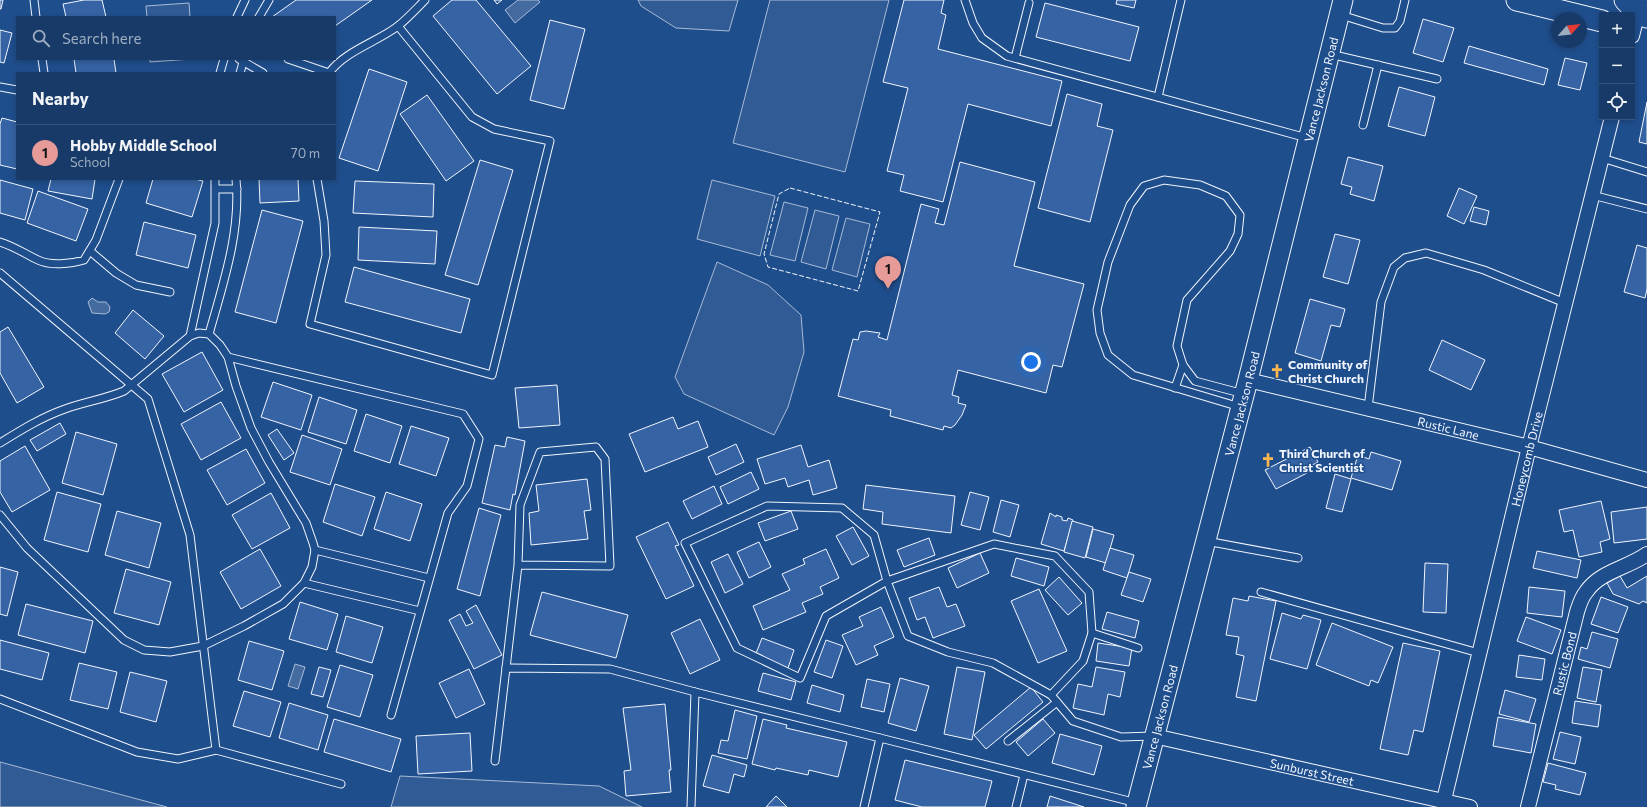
<!DOCTYPE html>
<html lang="en">
<head>
<meta charset="utf-8">
<style>
  :root { --surface:#173a69; --page:#20416f; --text:#f1f3f6; --muted:#9eadc0; --line:#36547d; --accent:#e69b98 }
  body { margin:0; font-family:Commissioner,sans-serif; background:var(--page); color:var(--text) }
  .controls { position:absolute; right:12px; top:12px; display:grid; overflow:hidden; border-radius:0px; box-shadow:0 2px 6px #0003 }
  .controls button { width:36px; height:36px; display:grid; place-items:center; padding:0; border:0; border-bottom:1px solid var(--line); background:var(--surface); color:var(--text); font:20px sans-serif }
  .compass { position:absolute; left:1551px; top:12px; width:36px; height:36px; border-radius:50%; background:var(--surface); box-shadow:0 2px 6px #0003; rotate:63deg }
  .you { position:absolute; left:1031px; top:362px; width:14px; height:14px; margin:-10px; border:3px solid #fff; border-radius:50%; background:#1a73e8; box-shadow:0 0 0 6px #1a73e833 }
  .badge { display:grid; place-items:center; width:26px; height:26px; border-radius:50%; background:var(--accent); color:#111; font-size:13px; font-weight:700 }
  .pin { position:absolute; translate:-50% -33px; filter:drop-shadow(0 1px 2px #0008) }
  .pin::after { content:''; position:absolute; top:21px; width:14px; height:12px; background:inherit; clip-path:polygon(0 0,100% 0,50% 100%) }
  .list { margin:0; padding:0; list-style:none }
  h2 { display:flex; justify-content:space-between; align-items:center; height:52px; margin:0; padding:0 16px; font-size:17px }
  h2 small { font-size:13px; font-weight:400; color:var(--muted) }
  .list li { display:grid; grid-template-columns:26px 1fr auto; gap:12px; align-items:center; box-sizing:border-box; height:56px; padding:0 16px; border-top:1px solid var(--line) }
  .list b { display:block; font-size:15px; white-space:nowrap }
  .list p { margin:0; font-size:13px; white-space:nowrap; color:var(--muted) }
  .list em { font-size:13px; font-style:normal; color:var(--muted) }
  .icon { flex:none; width:22px; height:22px; fill:none; stroke:currentColor; stroke-width:2; stroke-linecap:round; stroke-linejoin:round }
  .map { position:relative; flex:none; width:1647px; height:807px; overflow:hidden }
  .search { position:absolute; background:var(--surface); box-shadow:0 2px 6px #0003; left:16px; top:16px; width:320px; height:44px; display:flex; align-items:center; gap:10px; box-sizing:border-box; padding:0 14px; border-radius:0px; color:var(--muted); font-size:15px }
  .panel { position:absolute; background:var(--surface); box-shadow:0 2px 6px #0003; left:16px; top:72px; width:320px; height:108px; border-radius:0px }
  .map>svg:first-child { display:block }
  .built { fill:#305b95; stroke:#a8bbd7 }
  .water { fill:#446ba0; stroke:#a8bbd7 }
  .building { fill:#3563a3; stroke:#f2f6ff }
  .lines { fill:none; stroke-linecap:round; stroke-linejoin:round }
  .service-casing { stroke:#f2f6ff; stroke-width:9 }
  .minor-casing { stroke:#f2f6ff; stroke-width:16 }
  .secondary-casing { stroke:#f2f6ff; stroke-width:21 }
  .primary-casing { stroke:#f2f6ff; stroke-width:23 }
  .service { stroke:#1f4e8c; stroke-width:7 }
  .minor { stroke:#1f4e8c; stroke-width:14 }
  .secondary { stroke:#1f4e8c; stroke-width:19 }
  .primary { stroke:#1f4e8c; stroke-width:21 }
  .fence { stroke:#f2f6ff; stroke-width:1; stroke-dasharray:5 2; stroke-linecap:butt }
  .labels { text-anchor:middle; dominant-baseline:central; stroke-width:3; stroke-linejoin:round; paint-order:stroke }
  .street-label { font-size:12px; fill:#f2f6ff; stroke:#1f4e8c }
  .poi-label { font-size:12px; font-weight:bold; fill:#f2f6ff; stroke:#1f4e8c; text-anchor:start }
</style>
</head>
<body>
<div class="map">
<svg width="1647" height="807" viewBox="0 0 1647 807">
  <rect width="100%" height="100%" fill="#1f4e8c"/>
  <g class="built">
    <path d="M638,0H738L729,31L676,28L641,6Z"/>
    <path d="M770,0H889L845,172L733,143Z"/>
    <path d="M189,3L190,17H147L146,6Z"/>
    <path d="M150,59H192L150,62Z"/>
    <path d="M712,180L775,196L760,256L697,239Z"/>
    <path d="M784,202L808,208L795,261L770,255Z"/>
    <path d="M815,210L839,216L826,269L801,262Z"/>
    <path d="M846,218L870,224L857,277L832,270Z"/>
    <path d="M717,262L768,285L801,315L804,352L788,407L774,435L684,394L675,377Z"/>
    <path d="M0,762L167,807H0Z"/>
    <path d="M400,776L599,786L642,807H391Z"/>
  </g>
  <g class="water">
    <path d="M518,0H538L540,2L515,23L505,10Z"/>
    <path d="M92,298L98,302H106L110,307L109,312L105,314L92,313L88,302Z"/>
    <path d="M295,664L305,667L298,689L288,686Z"/>
  </g>
  <g class="building">
    <path d="M0,0H3L1,9H0Z"/>
    <path d="M84,0H102L106,17H66L63,4Z"/>
    <path d="M296,0H372L335,26V17H272Z"/>
    <path d="M452,0H476L531,66L497,94L433,16Z"/>
    <path d="M494,0H502L497,4Z"/>
    <path d="M904,0H944L941,13L946,15L938,49L1062,81L1051,126L968,104L943,202L900,191L904,175L887,171L908,88L883,82Z"/>
    <path d="M1117,0H1136L1134,8L1116,4Z"/>
    <path d="M1045,3L1139,27L1130,61L1036,37Z"/>
    <path d="M1423,19L1454,28L1443,62L1413,53Z"/>
    <path d="M550,20L585,29L564,109L530,100Z"/>
    <path d="M0,30L12,33L4,63L0,62Z"/>
    <path d="M1469,46L1548,69L1544,85L1464,63Z"/>
    <path d="M1565,58L1587,63L1580,90L1558,85Z"/>
    <path d="M74,59H114L116,73H76Z"/>
    <path d="M369,69L407,82L378,171L339,158Z"/>
    <path d="M1399,87L1435,97L1425,136L1388,126Z"/>
    <path d="M1067,94L1102,104L1097,126L1113,130L1090,222L1038,208Z"/>
    <path d="M427,95L474,161L446,181L400,114Z"/>
    <path d="M1647,102V144L1639,142Z"/>
    <path d="M2,118L17,122V169L0,165V124Z"/>
    <path d="M1348,157L1383,166L1374,201L1350,194L1352,187L1341,184Z"/>
    <path d="M480,160L513,170L478,285L445,275Z"/>
    <path d="M960,162L1035,182L1014,266L1084,284L1062,367L1053,365L1046,393L958,370L952,395L959,397L958,403L966,405L962,415L955,425L951,428L944,426L943,430L890,416L891,410L838,396L853,339L858,340L860,332L866,331L880,333L878,337L887,340L921,204L939,209L935,223L944,225Z"/>
    <path d="M51,179H95L92,199L48,191Z"/>
    <path d="M153,179H195L203,181L192,217L146,203Z"/>
    <path d="M259,179H298L299,201L260,203Z"/>
    <path d="M0,180L33,189L25,220L0,213Z"/>
    <path d="M355,181L434,184L433,217L353,213Z"/>
    <path d="M1459,188L1477,196L1464,224L1447,216Z"/>
    <path d="M38,191L88,209L76,241L27,223Z"/>
    <path d="M1474,207L1489,211L1486,225L1470,221Z"/>
    <path d="M262,210L303,221L276,323L235,312Z"/>
    <path d="M144,222L196,235L188,268L136,255Z"/>
    <path d="M359,227L437,231L435,264L358,260Z"/>
    <path d="M1335,234L1360,240L1348,284L1323,277Z"/>
    <path d="M1637,245L1647,248V289L1645,298L1624,292Z"/>
    <path d="M354,267L470,299L461,333L345,302Z"/>
    <path d="M1310,299L1345,309L1340,327L1331,325L1321,361L1295,353Z"/>
    <path d="M133,310L164,336L145,359L115,333Z"/>
    <path d="M8,327L44,387L17,403L0,373V332Z"/>
    <path d="M1442,340L1485,360L1471,390L1429,370Z"/>
    <path d="M202,352L223,390L184,412L162,374Z"/>
    <path d="M273,382L312,395L301,430L261,417Z"/>
    <path d="M557,385L560,425L519,428L515,388Z"/>
    <path d="M319,397L357,410L346,444L308,432Z"/>
    <path d="M221,402L241,438L201,460L181,424Z"/>
    <path d="M366,414L402,426L390,463L354,451Z"/>
    <path d="M673,417L678,429L698,421L708,447L645,472L629,434Z"/>
    <path d="M60,423L66,434L37,451L30,440Z"/>
    <path d="M411,426L449,438L436,476L399,464Z"/>
    <path d="M277,429L294,453L284,460L268,435Z"/>
    <path d="M76,432L117,444L103,495L62,483Z"/>
    <path d="M302,435L342,449L330,485L290,472Z"/>
    <path d="M507,437L525,441L515,495L513,494L510,510L482,503L495,445L505,447Z"/>
    <path d="M736,444L744,462L716,475L708,457Z"/>
    <path d="M801,445L808,467L829,460L837,488L813,495L809,480L788,487L785,478L765,484L757,459Z"/>
    <path d="M25,446L50,490L12,512L0,492V461Z"/>
    <path d="M1310,447L1318,462L1305,469L1307,473L1276,489L1265,470Z"/>
    <path d="M246,449L265,483L227,505L207,470Z"/>
    <path d="M1371,452L1401,461L1392,490L1351,478L1358,455L1369,459Z"/>
    <path d="M751,472L759,489L728,504L720,487Z"/>
    <path d="M1335,474L1351,479L1342,512L1326,508Z"/>
    <path d="M587,479L591,510L584,511L588,539L531,545L529,513L539,511L536,485Z"/>
    <path d="M335,484L375,497L362,536L323,522Z"/>
    <path d="M866,485L955,496L951,533L882,524L883,512L863,509Z"/>
    <path d="M714,486L722,504L692,519L683,501Z"/>
    <path d="M57,492L101,504L88,552L44,540Z"/>
    <path d="M386,492L422,504L410,541L374,529Z"/>
    <path d="M970,492L989,497L980,530L961,525Z"/>
    <path d="M271,493L290,528L252,549L232,515Z"/>
    <path d="M1001,500L1019,505L1010,537L993,532Z"/>
    <path d="M1601,501L1610,539L1600,542L1602,552L1579,557L1573,530L1564,532L1559,510Z"/>
    <path d="M1647,507V539L1614,543L1611,512Z"/>
    <path d="M479,508L501,515L480,596L457,589Z"/>
    <path d="M117,511L161,523L149,568L105,555Z"/>
    <path d="M791,511L798,529L765,541L758,523Z"/>
    <path d="M1050,513L1056,517V515L1062,517V520L1067,521L1068,518L1073,520L1064,551L1041,544Z"/>
    <path d="M1072,521L1093,527L1085,558L1064,552Z"/>
    <path d="M668,522L679,545L675,546L694,586L666,599L636,537Z"/>
    <path d="M853,527L869,556L852,565L836,536Z"/>
    <path d="M1093,529L1114,535L1106,563L1086,557Z"/>
    <path d="M929,538L935,555L904,567L897,550Z"/>
    <path d="M759,542L771,567L749,578L737,552Z"/>
    <path d="M1110,548L1134,555L1127,578L1103,570Z"/>
    <path d="M260,549L281,586L241,609L220,572Z"/>
    <path d="M826,549L839,578L820,587L823,594L802,603L806,612L763,630L753,606L790,590L782,574L805,564L803,559Z"/>
    <path d="M1537,551L1581,560L1577,578L1533,568Z"/>
    <path d="M980,553L989,573L957,588L948,568Z"/>
    <path d="M728,554L743,584L725,593L711,562Z"/>
    <path d="M1016,558L1049,567L1044,586L1011,576Z"/>
    <path d="M1425,563L1448,564L1446,613L1423,612Z"/>
    <path d="M0,567L18,572L7,616L0,614Z"/>
    <path d="M126,569L171,582L159,625L114,613Z"/>
    <path d="M1129,572L1151,579L1143,602L1121,595Z"/>
    <path d="M1620,576L1627,588L1647,576V603L1643,601L1639,604L1613,594L1607,583Z"/>
    <path d="M1059,577L1082,603L1068,615L1045,590Z"/>
    <path d="M939,587L947,607L956,604L965,626L933,638L925,617L917,620L909,598Z"/>
    <path d="M1529,587L1565,591L1562,617L1527,613Z"/>
    <path d="M1039,589L1067,651L1038,663L1011,601Z"/>
    <path d="M542,592L628,615L616,658L530,635Z"/>
    <path d="M1249,596L1276,601L1256,701L1236,697L1244,656L1236,654L1239,637L1226,635L1233,598L1248,601Z"/>
    <path d="M1601,597L1628,607L1618,633L1591,624Z"/>
    <path d="M300,602L338,614L327,650L289,639Z"/>
    <path d="M26,604L93,621L85,653L18,635Z"/>
    <path d="M476,605L502,655L474,669L449,620L460,614L466,626L473,623L466,611Z"/>
    <path d="M881,607L894,637L874,646L878,655L856,665L842,635L863,626L859,617Z"/>
    <path d="M1107,612L1139,621L1135,638L1102,629Z"/>
    <path d="M1282,613L1301,619L1303,615L1321,620L1307,669L1270,659Z"/>
    <path d="M346,616L383,627L372,663L336,652Z"/>
    <path d="M1526,617L1561,630L1552,654L1517,641Z"/>
    <path d="M700,619L720,660L690,674L671,633Z"/>
    <path d="M1332,623L1393,647L1378,683L1371,680L1369,686L1316,665Z"/>
    <path d="M1592,632L1618,639L1610,668L1578,659L1581,647L1587,649Z"/>
    <path d="M762,638L794,650L788,668L755,656Z"/>
    <path d="M0,640L49,653L42,680L0,669Z"/>
    <path d="M826,640L843,646L832,678L814,672Z"/>
    <path d="M249,641L284,651L272,690L238,680Z"/>
    <path d="M1098,643L1132,648L1129,666L1096,661Z"/>
    <path d="M1403,643L1440,651L1423,732L1414,730L1408,755L1380,749Z"/>
    <path d="M1519,655L1545,659L1542,680L1516,677Z"/>
    <path d="M79,663L117,672L108,709L70,700Z"/>
    <path d="M340,665L373,675L360,717L327,707Z"/>
    <path d="M319,667L331,670L323,697L311,694Z"/>
    <path d="M957,667L985,672L972,740L944,734Z"/>
    <path d="M1096,667L1125,672L1120,697L1108,694L1104,715L1073,708L1078,684L1092,687Z"/>
    <path d="M1583,667L1602,670L1596,702L1577,698Z"/>
    <path d="M469,669L485,704L456,718L439,683Z"/>
    <path d="M130,672L167,681L156,722L120,712Z"/>
    <path d="M763,673L796,682L791,700L758,691Z"/>
    <path d="M900,678L929,686L916,731L888,723Z"/>
    <path d="M867,679L890,684L884,712L861,707Z"/>
    <path d="M812,685L844,695L840,712L807,703Z"/>
    <path d="M1031,687L1043,702L986,749L974,735Z"/>
    <path d="M1505,690L1536,699L1529,722L1499,714Z"/>
    <path d="M244,691L281,702L270,737L233,726Z"/>
    <path d="M1575,701L1601,705L1598,727L1572,723Z"/>
    <path d="M289,703L328,715L318,750L279,738Z"/>
    <path d="M665,704L671,770H669L671,792L626,796L624,771L631,770L623,708Z"/>
    <path d="M735,710L757,716L747,759L718,753L721,740L728,741Z"/>
    <path d="M1498,717L1536,724L1531,753L1493,746Z"/>
    <path d="M334,719L401,739L391,772L324,752Z"/>
    <path d="M763,719L787,725L786,728L847,742L838,777L809,770L808,775L776,768L775,770L752,764Z"/>
    <path d="M1043,719L1055,733L1028,756L1016,742Z"/>
    <path d="M1560,732L1581,737L1575,764L1553,759Z"/>
    <path d="M470,733L472,771L418,774L416,736Z"/>
    <path d="M1060,734L1102,746L1094,775L1052,763Z"/>
    <path d="M712,755L747,765L744,777L734,774L729,793L703,786Z"/>
    <path d="M905,760L992,781L985,807H922L895,800Z"/>
    <path d="M1548,763L1586,773L1580,795L1555,789L1556,785L1543,782Z"/>
    <path d="M776,796L787,807H766Z"/>
    <path d="M1050,796L1084,807H1047Z"/>
  </g>
  <g class="lines">
    <defs>
      <g id="service">
        <path d="M34,0L36,17"/>
        <path d="M965,0L973,23L982,38L1007,56L1307,138"/>
        <path d="M1341,15L1383,28H1395L1400,21L1405,0"/>
        <path d="M237,17L245,0"/>
        <path d="M259,17L269,0"/>
        <path d="M1330,54L1437,79"/>
        <path d="M1015,58L1029,3"/>
        <path d="M42,59L44,73"/>
        <path d="M239,59L263,73"/>
        <path d="M288,59L329,73"/>
        <path d="M220,73L224,59"/>
        <path d="M240,73L244,59"/>
        <path d="M329,73C345,51 377,42 398,26C408,18 416,9 425,0"/>
        <path d="M0,87L17,90"/>
        <path d="M1158,97L1181,0"/>
        <path d="M1363,125L1378,65"/>
        <path d="M1602,158L1647,172"/>
        <path d="M317,179L324,221L326,255L310,324L492,375L550,141L494,129L472,117L398,26"/>
        <path d="M216,189H237"/>
        <path d="M1592,195L1647,209"/>
        <path d="M0,242C14,246 25,254 38,260C50,266 71,264 84,260L96,240L119,179"/>
        <path d="M90,251L116,273L136,285L170,292"/>
        <path d="M0,273L148,399L190,535L216,750"/>
        <path d="M209,334C223,284 241,232 236,179"/>
        <path d="M190,336L215,223V179"/>
        <path d="M228,357L463,414L479,439L467,486L448,513L391,715"/>
        <path d="M1175,388L1183,365"/>
        <path d="M1240,407L1133,375L1108,355L1100,333L1097,310L1108,262L1130,205L1144,186L1164,180L1200,185L1226,196L1240,215L1238,234L1230,251L1187,300L1177,346L1183,365L1195,381L1244,394"/>
        <path d="M1368,408L1381,302L1394,267L1405,258L1426,253L1484,270L1565,303"/>
        <path d="M0,443C21,430 42,417 65,409C84,402 105,399 124,391L190,336L199,333L209,334L220,345L228,357L236,386L251,428L269,462L306,523L313,543L315,550L312,567L304,583L283,604L244,626L203,646L170,652L144,650L124,640L27,548L0,515"/>
        <path d="M767,506L842,508L874,535L887,581L826,616L800,678L737,648L685,543Z"/>
        <path d="M1206,541L1298,558"/>
        <path d="M315,550L429,578"/>
        <path d="M304,583L420,611"/>
        <path d="M1261,592L1479,653"/>
        <path d="M1138,648L1092,633L1083,661L1051,695L1073,721L1121,737L1154,736"/>
        <path d="M506,668L518,565L610,566L605,459L596,447L540,452L520,505L518,565"/>
        <path d="M1051,695L993,663L948,652L908,636L887,581L994,544L1055,556L1089,592L1092,633"/>
        <path d="M0,699L137,752L178,759L216,750L341,784"/>
        <path d="M1008,741L1057,702"/>
        <path d="M495,761L506,668L610,669L695,692"/>
        <path d="M691,807L695,692L880,738"/>
        <path d="M864,807L880,738L1137,803"/>
        <path d="M1016,807L1024,775"/>
      </g>
      <g id="minor">
        <path d="M1632,36L1641,0"/>
        <path id="s1" d="M1248,380L1529,447L1647,480"/>
        <path id="s2" d="M1154,736L1470,807"/>
        <path id="s3" d="M1444,800L1529,447L1612,117"/>
        <path id="s4" d="M1528,807L1577,612C1579,606 1581,598 1586,592C1600,571 1628,568 1647,554"/>
      </g>
      <g id="secondary">
        <path id="s5" d="M1136,807L1248,380L1343,0"/>
      </g>
      <g id="primary">
        <path d="M1517,0L1602,21"/>
        <path d="M1625,0L1638,14L1647,17"/>
      </g>
    </defs>
    <use href="#service" class="service-casing"/>
    <use href="#minor" class="minor-casing"/>
    <use href="#secondary" class="secondary-casing"/>
    <use href="#primary" class="primary-casing"/>
    <use href="#service" class="service"/>
    <use href="#minor" class="minor"/>
    <use href="#secondary" class="secondary"/>
    <use href="#primary" class="primary"/>
    <path class="fence" d="M790,188L880,212L858,291L768,267L764,254L779,194Z"/>
  </g>
  <defs>
    <symbol id="church-bare" viewBox="-9 -9 18 18"><path d="M-1.2-6h2.4v3.5h3.3v2.4h-3.3V6h-2.4V-.1h-3.3v-2.4h3.3Z" fill="#ffb74d" stroke="#1f4e8c" stroke-width="2.5" paint-order="stroke"/></symbol>
  </defs>
  <g fill-rule="evenodd">
    <use href="#church-bare" x="1267" y="361" width="20" height="20"/>
    <use href="#church-bare" x="1258" y="450" width="20" height="20"/>
  </g>
  <g class="labels">
    <g class="street-label">
      <text stroke="none"><textPath href="#s5" startOffset="741">Vance Jackson Road</textPath></text>
      <text stroke="none"><textPath href="#s5" startOffset="417">Vance Jackson Road</textPath></text>
      <text stroke="none"><textPath href="#s1" startOffset="206">Rustic Lane</textPath></text>
      <text stroke="none"><textPath href="#s3" startOffset="351">Honeycomb Drive</textPath></text>
      <text stroke="none"><textPath href="#s4" startOffset="148">Rustic Bond</textPath></text>
      <text stroke="none"><textPath href="#s5" startOffset="93">Vance Jackson Road</textPath></text>
      <text stroke="none"><textPath href="#s2" startOffset="162">Sunburst Street</textPath></text>
    </g>
    <g class="poi-label">
      <text x="1288" y="364">Community of<tspan x="1288" dy="14">Christ Church</tspan></text>
      <text x="1279" y="453">Third Church of<tspan x="1279" dy="14">Christ Scientist</tspan></text>
    </g>
  </g>
</svg>
<div class="controls">
<button>+</button>
<button>−</button>
<button><svg class="icon" aria-label="locate" viewBox="0 0 24 24"><circle cx="12" cy="12" r="6"/><path d="M12 2v4M12 18v4M2 12h4M18 12h4"/></svg></button>
</div>
<svg class="compass" viewBox="-18 -18 36 36"><path d="M0-13l5 13h-10z" fill="#e53935"/><path d="M0 13l5-13h-10z" fill="#9eadc0"/></svg>
<div class="you"></div>
<div class="pin badge" style="left:888px;top:289px">1</div>
<div class="search"><svg class="icon" aria-label="search" viewBox="0 0 24 24"><circle cx="10" cy="10" r="6"/><path d="M15 15l6 6"/></svg>Search here</div>
<section class="panel">
<h2>Nearby<small></small></h2>
<ul class="list">
<li><span class="badge">1</span><div><b>Hobby Middle School</b><p>School</p></div><em>70 m</em></li>
</ul>
</section>
</div>
</body>
</html>
